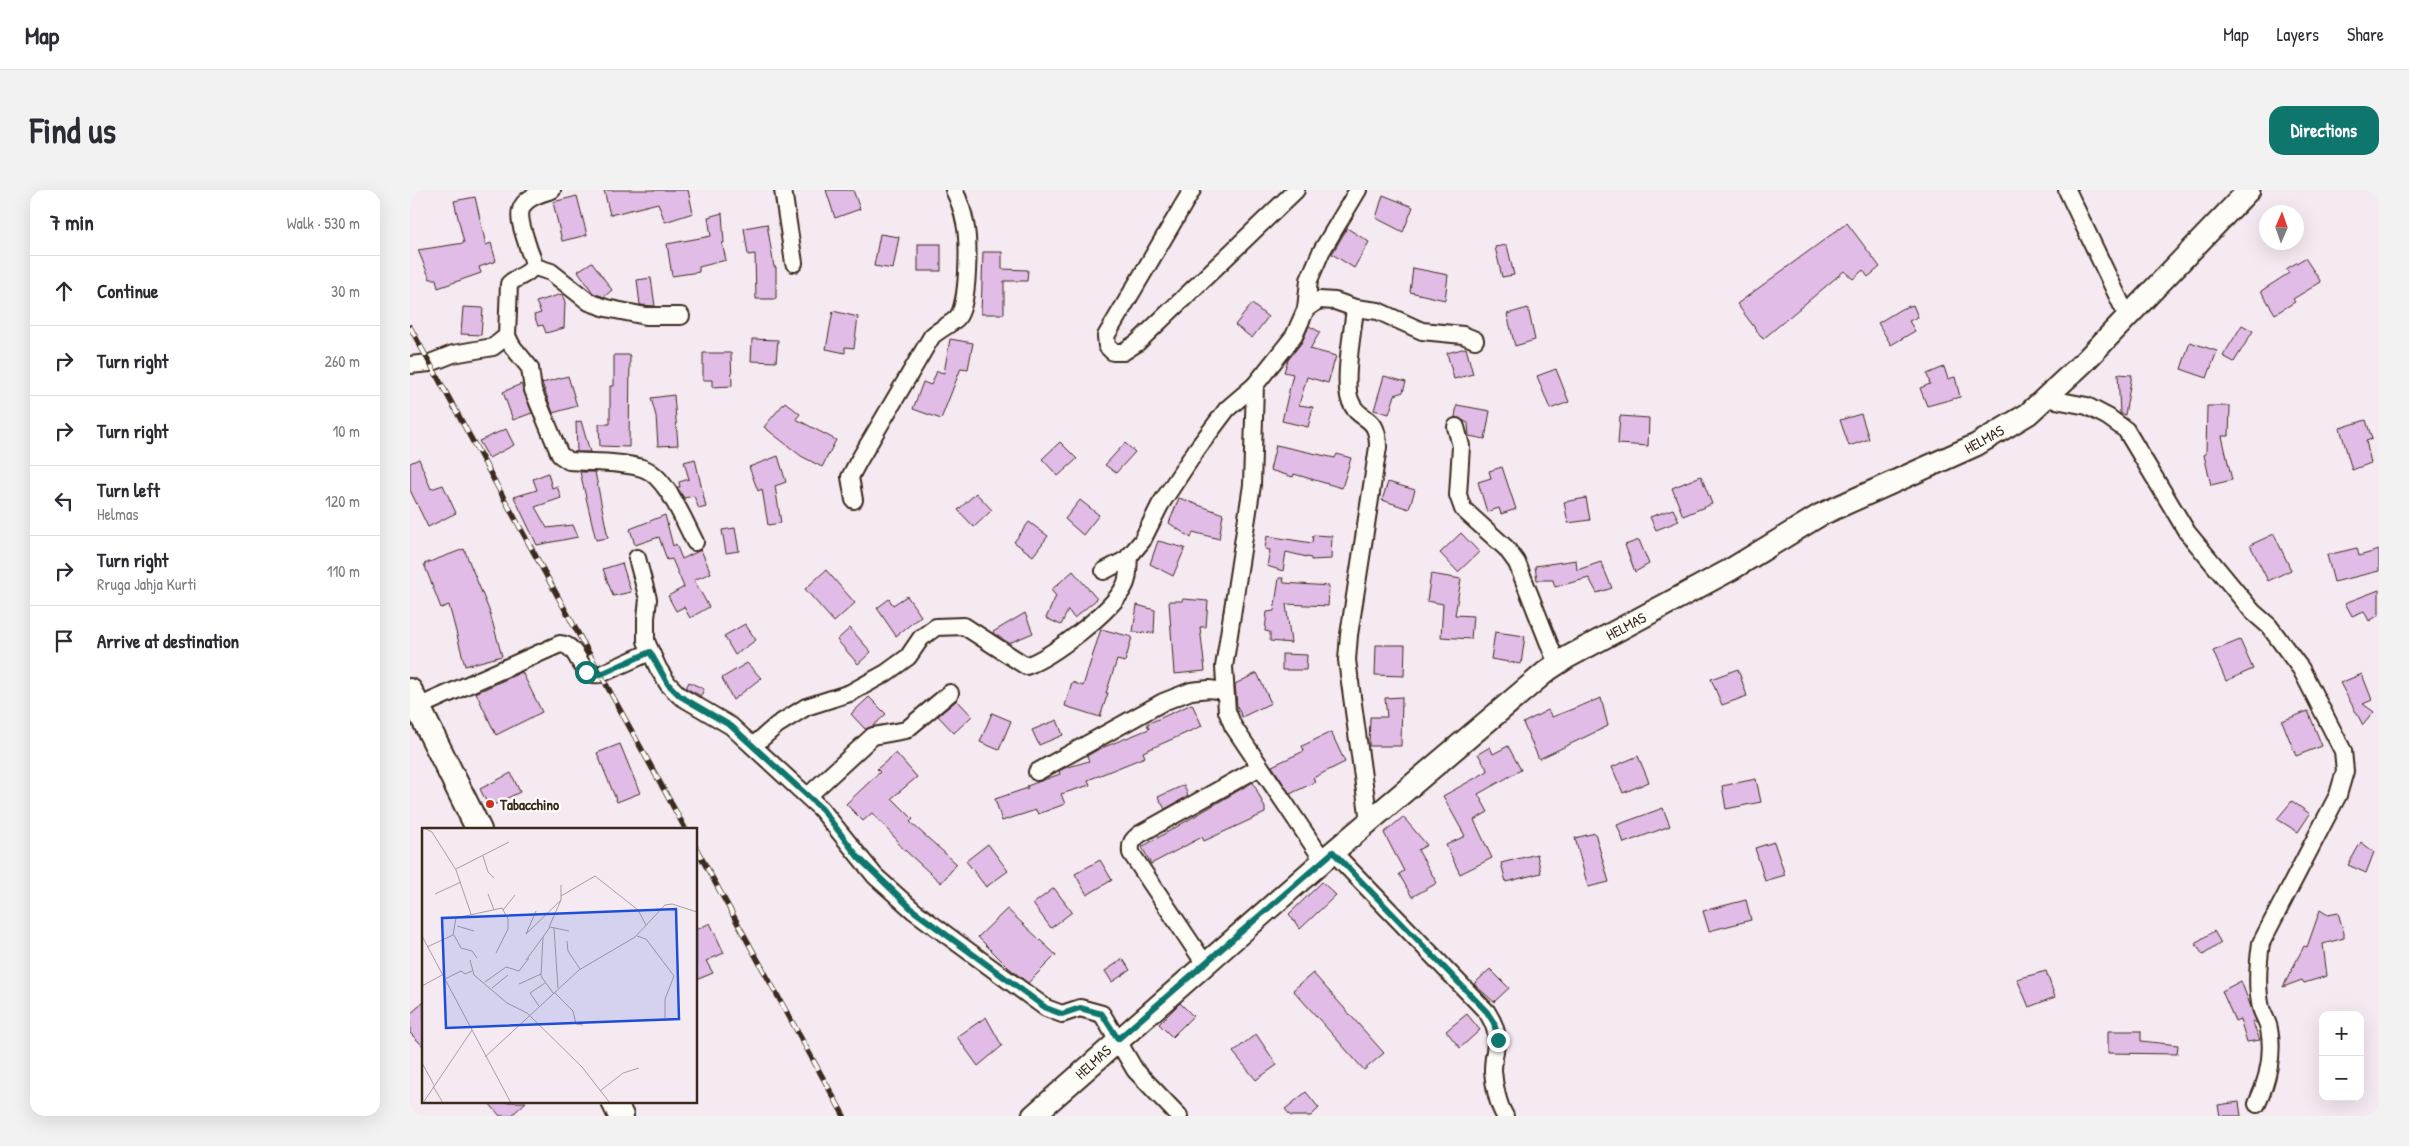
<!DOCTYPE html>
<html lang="en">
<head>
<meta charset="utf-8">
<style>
  :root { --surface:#fff; --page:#f2f2f3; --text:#2b2b33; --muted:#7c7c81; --line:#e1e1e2; --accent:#0f766e }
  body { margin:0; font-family:"Patrick Hand",sans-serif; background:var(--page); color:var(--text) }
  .controls { position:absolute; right:15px; bottom:15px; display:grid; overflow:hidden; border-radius:10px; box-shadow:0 5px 20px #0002 }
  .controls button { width:45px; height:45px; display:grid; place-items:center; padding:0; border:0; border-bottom:1px solid var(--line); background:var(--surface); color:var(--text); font:25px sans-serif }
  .compass { position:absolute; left:1849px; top:15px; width:45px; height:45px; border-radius:50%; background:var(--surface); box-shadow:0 5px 20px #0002; rotate:2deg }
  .stop { position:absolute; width:15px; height:15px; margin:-11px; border:4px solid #0f766e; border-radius:50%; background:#fff }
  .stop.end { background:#0f766e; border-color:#fff; box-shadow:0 1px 5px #0008 }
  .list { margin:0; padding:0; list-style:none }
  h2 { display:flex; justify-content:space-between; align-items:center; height:65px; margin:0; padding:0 20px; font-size:21px }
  h2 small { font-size:16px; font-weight:400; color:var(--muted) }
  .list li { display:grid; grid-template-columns:32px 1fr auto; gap:15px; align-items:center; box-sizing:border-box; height:70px; padding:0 20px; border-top:1px solid var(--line) }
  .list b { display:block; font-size:19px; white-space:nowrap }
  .list p { margin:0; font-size:16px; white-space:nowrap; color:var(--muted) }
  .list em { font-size:16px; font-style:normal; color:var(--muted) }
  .icon { flex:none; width:28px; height:28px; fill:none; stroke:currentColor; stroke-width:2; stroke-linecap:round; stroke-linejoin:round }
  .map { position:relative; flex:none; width:1969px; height:926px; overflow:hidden; border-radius:15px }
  header { display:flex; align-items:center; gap:30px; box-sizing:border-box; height:70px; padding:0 25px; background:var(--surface); border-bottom:1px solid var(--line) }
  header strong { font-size:24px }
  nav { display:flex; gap:28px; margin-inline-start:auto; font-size:18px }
  .intro { display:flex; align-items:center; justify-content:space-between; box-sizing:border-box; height:120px; padding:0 30px }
  h1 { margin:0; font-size:35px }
  .button { padding:12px 22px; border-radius:15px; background:var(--accent); color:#fff; font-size:18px; font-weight:700 }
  main { display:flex; gap:30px; padding:0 30px }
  aside { flex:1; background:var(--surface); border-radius:15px; box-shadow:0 5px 20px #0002 }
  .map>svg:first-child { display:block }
  .building { fill:#e1bce6; stroke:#3b2a1e }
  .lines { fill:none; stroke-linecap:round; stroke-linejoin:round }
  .minor-casing { stroke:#3b2a1e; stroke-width:20 }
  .tertiary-casing { stroke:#3b2a1e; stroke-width:25 }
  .secondary-casing { stroke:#3b2a1e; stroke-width:28 }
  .minor { stroke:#fdfcf7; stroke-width:16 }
  .tertiary { stroke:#fdfcf7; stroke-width:21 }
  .secondary { stroke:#fdfcf7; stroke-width:24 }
  .rail-casing { stroke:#3b2a1e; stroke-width:5.5 }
  .rail { stroke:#fdfcf7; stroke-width:4; stroke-dasharray:11; stroke-linecap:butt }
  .route { stroke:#0f766e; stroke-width:6 }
  .poi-dot { fill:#c8321e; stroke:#fdfcf7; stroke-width:2 }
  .labels { text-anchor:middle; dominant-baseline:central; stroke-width:4.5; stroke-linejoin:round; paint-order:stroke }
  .street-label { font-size:15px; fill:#3b2a1e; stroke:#fdfcf7 }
  .poi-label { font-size:15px; font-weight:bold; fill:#3b2a1e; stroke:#fdfcf7; text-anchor:start }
  .inset-road { fill:none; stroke:#ab9d9d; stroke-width:1 }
  .view { fill:#1d4ed8; fill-opacity:0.15; stroke:#1d4ed8; stroke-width:2.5 }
  .inset-edge { fill:none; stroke:#3b2a1e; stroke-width:2.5 }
</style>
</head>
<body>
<header>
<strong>Map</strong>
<nav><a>Map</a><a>Layers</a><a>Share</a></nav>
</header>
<div class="intro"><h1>Find us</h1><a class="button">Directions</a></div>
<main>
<aside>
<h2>7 min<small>Walk · 530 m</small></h2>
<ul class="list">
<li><svg class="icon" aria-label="ahead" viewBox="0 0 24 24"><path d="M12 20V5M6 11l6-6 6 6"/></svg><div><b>Continue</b></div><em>30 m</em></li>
<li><svg class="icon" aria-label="right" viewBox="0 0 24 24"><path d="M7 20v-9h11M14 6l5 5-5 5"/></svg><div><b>Turn right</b></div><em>260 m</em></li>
<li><svg class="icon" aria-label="right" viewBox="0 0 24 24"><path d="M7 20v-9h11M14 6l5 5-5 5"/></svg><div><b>Turn right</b></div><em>10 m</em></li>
<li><svg class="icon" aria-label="left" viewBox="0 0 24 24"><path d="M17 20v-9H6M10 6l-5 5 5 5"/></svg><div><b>Turn left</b><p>Helmas</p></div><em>120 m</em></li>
<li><svg class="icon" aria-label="right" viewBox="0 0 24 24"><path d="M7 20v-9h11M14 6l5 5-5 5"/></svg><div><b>Turn right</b><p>Rruga Jahja Kurti</p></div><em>110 m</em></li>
<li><svg class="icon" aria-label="arrive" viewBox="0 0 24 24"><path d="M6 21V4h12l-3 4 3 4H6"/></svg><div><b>Arrive at destination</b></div></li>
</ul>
</aside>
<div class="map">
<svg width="1969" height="926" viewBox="0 0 1969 926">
  <rect width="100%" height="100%" fill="#f5e9f2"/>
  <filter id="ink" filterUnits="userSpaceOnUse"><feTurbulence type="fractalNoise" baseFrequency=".02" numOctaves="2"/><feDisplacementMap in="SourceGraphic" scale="10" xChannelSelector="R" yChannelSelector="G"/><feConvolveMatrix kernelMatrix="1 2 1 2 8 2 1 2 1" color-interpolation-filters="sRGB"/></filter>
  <g filter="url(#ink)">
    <g class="building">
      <path d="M194,0H278L283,23L255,32L248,13L200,25Z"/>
      <path d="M416,0H443L450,19L425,28Z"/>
      <path d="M973,5L1003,17L993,42L966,28Z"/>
      <path d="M167,6L177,45L152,51L143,12Z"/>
      <path d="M65,7L76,55L81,53L86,71L69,77L71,83L28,98L26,89H20L8,60L54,53L44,11Z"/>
      <path d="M312,23L314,53H312L316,70L289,77V82L262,86L257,54L301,46L298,27Z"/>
      <path d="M1437,33L1470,77L1458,87L1453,80L1443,89L1434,81L1353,149L1327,114Z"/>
      <path d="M357,34L364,77H366V109H346L345,64L338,65L334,38Z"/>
      <path d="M937,38L959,52L944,78L922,64Z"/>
      <path d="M470,44L489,47L483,79L464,76Z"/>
      <rect x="508" y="54" width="23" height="27"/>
      <path d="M1097,55L1104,85L1092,87L1085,57Z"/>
      <path d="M573,62H592V79L618,80L617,91H594V124H571Z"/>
      <path d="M1895,68L1911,92L1883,109L1885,112L1865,124L1851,101L1879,83L1876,79Z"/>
      <path d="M182,72L202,100L194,107L183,103L168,81Z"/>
      <path d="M1003,78L1038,85L1035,110L1000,102Z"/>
      <path d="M241,88L245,116L230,115L227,90Z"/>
      <path d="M152,104L155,112L154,138L136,143L133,135L128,136L124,125L131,123L126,112Z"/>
      <path d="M842,114L858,127L842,148L825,135Z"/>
      <path d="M1503,115L1508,127L1499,131L1505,141L1481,155L1468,133L1491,119Z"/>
      <path d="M53,117L73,118L71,145L51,144Z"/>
      <path d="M1118,118L1125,150L1105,156L1097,124Z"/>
      <path d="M423,121L448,127L444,158L435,157V163L416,159Z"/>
      <path d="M1832,135L1843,141L1824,172L1813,166Z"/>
      <path d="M899,136L910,142L900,159L926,166L918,193L897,187L889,215L903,217L898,237L872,231L883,184L874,182L878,170L892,152Z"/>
      <path d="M342,149L368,150L366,172L341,171Z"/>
      <path d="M540,149L563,153L558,179L551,178L531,229L503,219L513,192L521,195L527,181L534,183Z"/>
      <path d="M1780,152L1807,161L1797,188L1771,179Z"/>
      <path d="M1056,158L1063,184L1044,189L1037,163Z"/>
      <path d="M293,163H321L322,196L302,197V190H293Z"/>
      <path d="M204,165H220L219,257L190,256L189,234H200V196H204Z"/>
      <path d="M1534,177L1538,189L1545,187L1550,207L1517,216L1510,198L1520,194L1517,184Z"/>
      <path d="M1146,179L1159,212L1140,219L1127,186Z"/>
      <path d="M1708,184L1722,185L1715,225L1710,223Z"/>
      <path d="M158,186L167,216L143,223L132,193Z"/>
      <path d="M974,186L996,192L993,202L985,205L979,224L964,220Z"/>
      <path d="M111,194L122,223L103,230L93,202Z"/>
      <path d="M264,205L268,255L248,256L246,226L241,208Z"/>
      <path d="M375,212L390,224L386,229L426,250L412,277L391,266L354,237Z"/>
      <path d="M1047,215L1080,221L1075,249L1059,246L1058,233L1045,227Z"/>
      <path d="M1797,216H1820L1819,246H1812L1822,290L1801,295L1794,265L1796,264Z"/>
      <path d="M1451,224L1459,249L1439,256L1430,230Z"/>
      <path d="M1210,226L1239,228L1238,256L1208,254Z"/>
      <path d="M1956,230L1962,249L1956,251L1961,273L1942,280L1930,238Z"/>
      <path d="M171,231L180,262H167L166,232Z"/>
      <path d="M96,239L104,255L79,268L69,251Z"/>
      <path d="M650,252L667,269L648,286L632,269Z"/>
      <path d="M715,253L725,262L706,283L695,275Z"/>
      <path d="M866,255L925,268L927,264L941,268L932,298L884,284L883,287L860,280Z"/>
      <path d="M368,266L376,292L365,296L371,333L358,335L352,299L348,301L339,277Z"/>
      <path d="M9,269L21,299L33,295L46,323L18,337L0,300V273Z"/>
      <path d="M285,269L296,317L289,319L284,306L274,308L267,297H270L269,292L279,289L274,272Z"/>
      <path d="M1092,277L1106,319L1091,324L1089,318L1077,322L1068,292L1081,288L1079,281Z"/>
      <path d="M170,282H185L198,348L186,350Z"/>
      <path d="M138,283L142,298L147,296L151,308L125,317L137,338L163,335L168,347L127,355L104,307L127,300L123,289Z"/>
      <path d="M1291,286L1302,314L1273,326L1262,298Z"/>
      <path d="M978,292L1005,300L999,319L972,310Z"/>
      <path d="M566,303L582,320L564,337L548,320Z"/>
      <path d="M769,308L813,324L809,349L783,342L781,348L759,333Z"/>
      <path d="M1176,308L1180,330L1158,333L1154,312Z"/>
      <path d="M670,310L689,325L673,345L655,329Z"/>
      <path d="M1263,319L1269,331L1246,340L1240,327Z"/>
      <path d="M255,325L263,356L266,354L272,369L291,360L301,383L284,390L299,417L280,428L274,417L266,421L258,406L274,397L262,369L257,370L249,347L225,355L220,339Z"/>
      <path d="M619,332L638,346L623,366L604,352Z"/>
      <path d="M325,338L329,361L316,363L312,340Z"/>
      <path d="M1051,343L1069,362L1048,382L1030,363Z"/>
      <path d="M1864,344L1881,380L1858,391L1840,355Z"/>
      <path d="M903,345L922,346L921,369L901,370V368L876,362L873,381L857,376L860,360L855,359L857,346L902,353Z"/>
      <path d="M1229,350L1239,374L1225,382L1215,355Z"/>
      <path d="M748,351L775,358L763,386L740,374Z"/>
      <path d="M1947,358L1949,366L1969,360V381L1924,392L1917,365Z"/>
      <path d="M54,359L79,420L92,466L55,476L39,415L31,418L14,374Z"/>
      <path d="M1166,370L1167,380L1191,372L1202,398L1187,403L1179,388L1145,397L1143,390H1127L1125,376Z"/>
      <path d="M212,373L221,402L203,406L193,379Z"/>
      <path d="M416,380L445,413L424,432L395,399Z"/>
      <path d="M663,381L687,409L664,428L658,420L651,435L636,428L646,406L641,400Z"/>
      <path d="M1021,384L1051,389L1045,425L1063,426L1061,449L1031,447L1033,414L1017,411Z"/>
      <path d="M869,388H873L874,393L919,396L918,416L876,414L881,453L860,451V442L855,441L857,422L864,421Z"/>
      <path d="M1969,400V425L1959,431L1954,421L1942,426L1935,413Z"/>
      <path d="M497,406L511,426L486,446L467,418L479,409L483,415Z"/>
      <path d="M773,409L798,411L796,437H790L795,481L764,484L759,411H772Z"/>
      <path d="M727,415L745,420L744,443L723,442Z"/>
      <path d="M615,423L623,443L599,453L584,444L583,442Z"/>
      <path d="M335,434L346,450L325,465L314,446Z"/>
      <path d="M440,438L461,462L448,474L427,450Z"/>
      <path d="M691,439L722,447L715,472L707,470L696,503H698L690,527L655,516L662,492L673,496Z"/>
      <path d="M1085,442L1115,446L1111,474L1081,469Z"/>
      <path d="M1830,450L1843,479L1816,491L1803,461Z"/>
      <path d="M966,455H995L994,486L965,485Z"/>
      <path d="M872,464L897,465L896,480H872Z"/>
      <path d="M337,473L351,488L323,510L312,488Z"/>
      <path d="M1328,479L1337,506L1312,515L1301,489Z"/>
      <path d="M112,482L132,522L86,545L66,503Z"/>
      <path d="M847,483L861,513L832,527L827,516L825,494Z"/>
      <path d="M1952,484L1962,510L1953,514L1964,522L1953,535L1930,493Z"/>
      <path d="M279,492L294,499L291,506L276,498Z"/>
      <path d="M459,507L476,524L463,536L455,539L441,524Z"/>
      <path d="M992,507L991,556H959L960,527H977L975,508Z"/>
      <path d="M1191,508L1198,536L1129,569L1113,533L1138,520L1142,527Z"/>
      <path d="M547,510L562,526L544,543L528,526Z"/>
      <path d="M782,514L792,536L733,562L735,567L678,590L680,595L651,604L655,614L628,624L626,620L592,631L585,609L618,598L617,596L650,584L649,581L655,578L679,571L677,566L689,559L739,539L737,534Z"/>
      <path d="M1898,521L1912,556L1886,566L1872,531Z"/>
      <path d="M582,523L601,531L589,560L570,552Z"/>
      <path d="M647,530L653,545L629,555L622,540Z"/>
      <path d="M921,542L935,572L903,588L905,592L880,604L862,576L894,561L892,556Z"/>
      <path d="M210,554L230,603L207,612L187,563Z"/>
      <path d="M1098,556L1111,580L1068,604L1078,622L1064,630L1082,668L1050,684L1036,655L1055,646L1033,606L1078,581L1068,564L1080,557L1083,564Z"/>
      <path d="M486,563L507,587L482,608L503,629L500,632L547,674L531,693L487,653L488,651L462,623L453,631L436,614L470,582L467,579Z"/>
      <path d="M1228,566L1239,592L1213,603L1202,577Z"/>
      <path d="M101,583L110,602L79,617L70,599Z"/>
      <path d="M1346,589L1351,612L1316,619L1312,596Z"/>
      <path d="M843,592L855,618V623L794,651L792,647L741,674L732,657Z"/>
      <path d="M774,595L778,606L755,619L748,607Z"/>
      <path d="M1882,611L1900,624L1888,642L1867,629Z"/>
      <path d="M1253,618L1260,636L1214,653L1207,635Z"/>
      <path d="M993,627L1017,655L1008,660L1027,693L1002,707L989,684L994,681L974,643Z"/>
      <path d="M1185,643L1199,692L1178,697L1165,648Z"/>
      <path d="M1364,652L1375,685L1355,691L1345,658Z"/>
      <path d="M1951,652L1964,662L1956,683L1938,675Z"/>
      <path d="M578,654L598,681L576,697L556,671Z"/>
      <path d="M1127,664L1131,683L1096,692L1091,673Z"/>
      <path d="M690,670L702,690L677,705L665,684Z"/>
      <path d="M912,692L926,705L890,739L879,724Z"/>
      <path d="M644,698L662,722L641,738L623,714Z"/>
      <path d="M1336,710L1341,730L1299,741L1293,721Z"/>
      <path d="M597,719L646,765L618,793L599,778L568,747Z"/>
      <path d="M1910,720L1918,725L1928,723L1934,743V748L1913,754L1917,786L1894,793L1892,790L1873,797L1894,756L1897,757Z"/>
      <path d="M300,733L314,763L296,771L303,783L286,790V740Z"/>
      <path d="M1804,741L1811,753L1793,765L1785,753Z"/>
      <path d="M713,769L720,780L702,792L695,781Z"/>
      <path d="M1080,779L1099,798L1084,812L1064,794Z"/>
      <path d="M1636,781L1645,807L1619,817L1607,789Z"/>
      <path d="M903,783L974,863L954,880L883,800Z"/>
      <path d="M1831,791L1847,833L1842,831L1850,850L1837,852L1830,829L1825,831L1812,801Z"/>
      <path d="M14,812V857L0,843V824Z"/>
      <path d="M770,813L783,826L762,847L749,834Z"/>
      <path d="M1057,824L1070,840L1050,858L1036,841Z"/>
      <path d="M576,827L592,856L568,876L547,847Z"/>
      <path d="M1698,841H1731V851L1768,855L1767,864L1698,863Z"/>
      <path d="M846,844L867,875L846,890L823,862Z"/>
      <path d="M896,902L909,918L901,926H881L875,919Z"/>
      <path d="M78,912H116L101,926H90Z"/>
      <path d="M1829,912L1831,926H1810L1808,915Z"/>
    </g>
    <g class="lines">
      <defs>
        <g id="minor">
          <path d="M373,0L384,73"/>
          <path d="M782,0L696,146L697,156L703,162H713L727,153L886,0"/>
          <path d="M1657,0L1717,126"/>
          <path d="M122,76L141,82L179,112L196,118L236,126H271"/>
          <path d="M945,118C943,140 933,191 940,210C949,234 968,222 968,257L939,445L937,470L959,631"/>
          <path d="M896,119L899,90L911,62L948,0"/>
          <path d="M97,146L102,156L120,178L123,200L150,265L159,271C182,273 208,271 232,278C256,285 274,331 285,352"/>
          <path d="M0,175L20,173L43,164L83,157L97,146L99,94C105,87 120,85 123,75C124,71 121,65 119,60C108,25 100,11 142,0"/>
          <path d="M1635,208L1677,216L1698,227L1716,240L1777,342L1843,422L1859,436L1891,479L1933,561L1935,581L1928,605L1851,753C1848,774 1846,796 1851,818C1853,825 1858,832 1859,839C1864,864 1857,892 1847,914"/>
          <path d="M1046,237L1051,256L1048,305L1053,319L1096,358L1107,373L1147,474"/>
          <path d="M444,310L440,287L448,272L522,146C530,139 541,134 547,128C559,115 559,50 555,33C553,22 549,10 544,0"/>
          <path d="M227,368L238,409L236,428V451L248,478L258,494L270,506L321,536L411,619L465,686L504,721L636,818L652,824L670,818L692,824L725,880L769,926"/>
          <path d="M694,381L717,369L732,351L750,315L787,259L817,219L845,195"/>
          <path d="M8,517L150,454C171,455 167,488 191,484L240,462"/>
          <path d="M343,556L367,535L396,517L440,503L476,483L498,467L511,448L526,437L554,436L616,476C642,467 702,421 714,397C719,389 718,376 719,366"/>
          <path d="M627,582L753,512L781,501L799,499L815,501"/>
          <path d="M398,606L463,546L496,540L540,503"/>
          <path d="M923,662L1077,822C1094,849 1083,854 1083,881C1084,895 1088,915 1095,926"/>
          <path d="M913,670L823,536L817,521L814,477L842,295L845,195L884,146L896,119L909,110L925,111L945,118L968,121L1012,141L1053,145L1065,150"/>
          <path d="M795,774L721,663C720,653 722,650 730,644L850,577"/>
        </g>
        <path id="tertiary" d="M623,926L923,662L1138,480L1158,467L1320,380L1410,325L1566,255L1618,224L1674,172L1839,0"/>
        <g id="secondary">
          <path d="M0,501L69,640"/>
          <path d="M204,912L211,926"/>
        </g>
      </defs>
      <use href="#minor" class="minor-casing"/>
      <use href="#tertiary" class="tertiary-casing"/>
      <use href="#secondary" class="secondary-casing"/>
      <use href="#minor" class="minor"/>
      <use href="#tertiary" class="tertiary"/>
      <use href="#secondary" class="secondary"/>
      <defs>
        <g id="rail">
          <path d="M0,137L276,640"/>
          <path d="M286,658L434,926"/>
        </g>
      </defs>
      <use href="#rail" class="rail-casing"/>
      <use href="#rail" class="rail"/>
    </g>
  </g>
  <g class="lines" filter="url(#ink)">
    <path class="route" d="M176,482L189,485L240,462L258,494L270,506L321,536L412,619L448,667L504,721L636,818L652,824L670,818L692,824L708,849L923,662L1077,822L1084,833L1088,850"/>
  </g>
  <circle class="poi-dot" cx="80" cy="614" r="5"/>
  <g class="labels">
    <g class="street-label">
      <text transform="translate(1574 249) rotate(-29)">HELMAS</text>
      <text transform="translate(1216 436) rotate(-28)">HELMAS</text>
      <text transform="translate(683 872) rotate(-42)">HELMAS</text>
    </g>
    <g class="poi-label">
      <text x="90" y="614">Tabacchino</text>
    </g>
  </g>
  <g transform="translate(12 638)">
    <rect width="275" height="275" fill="#f5e9f2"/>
    <path class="inset-road" d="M2,0L10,4L34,42L49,86M61,28L66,44L72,50M34,41L87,14M13,66L39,54M66,66L72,82M139,68L173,48L216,82L224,97M81,82L93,67M114,83L104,106L139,72M35,98L52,103M127,99L139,72V57M132,100L136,160M32,107L39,120L50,123L55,130M0,108L89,275M215,108L224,111L252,148L243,171V190M145,113L146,123L158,141M5,119L31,107L34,90L80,80L86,91V101L74,125M48,132L52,147L85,175L105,185L160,239L188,275M104,132L121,109M23,151L39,143L43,146L50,143M63,154L84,139L97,143L107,130M97,156L119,146M0,158L20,147M70,160L86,147M132,164L151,183L154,196L161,197M131,165L119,148L121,109L128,99L147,103M117,178L108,165L123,155M63,229L157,142L213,109L243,77L250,76L275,84M0,235L12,257M11,258L21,275M178,263L201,245L217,240M1,275L50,202"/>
    <path class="view" d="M254,81L257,191L24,200L20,90Z"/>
    <rect width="275" height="275" class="inset-edge"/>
  </g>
</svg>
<div class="controls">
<button>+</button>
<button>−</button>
</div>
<svg class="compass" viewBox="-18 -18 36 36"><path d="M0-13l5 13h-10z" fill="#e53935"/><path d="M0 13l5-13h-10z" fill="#7c7c81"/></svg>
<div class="stop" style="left:176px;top:482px"></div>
<div class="stop end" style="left:1088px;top:850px"></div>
</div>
</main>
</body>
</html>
